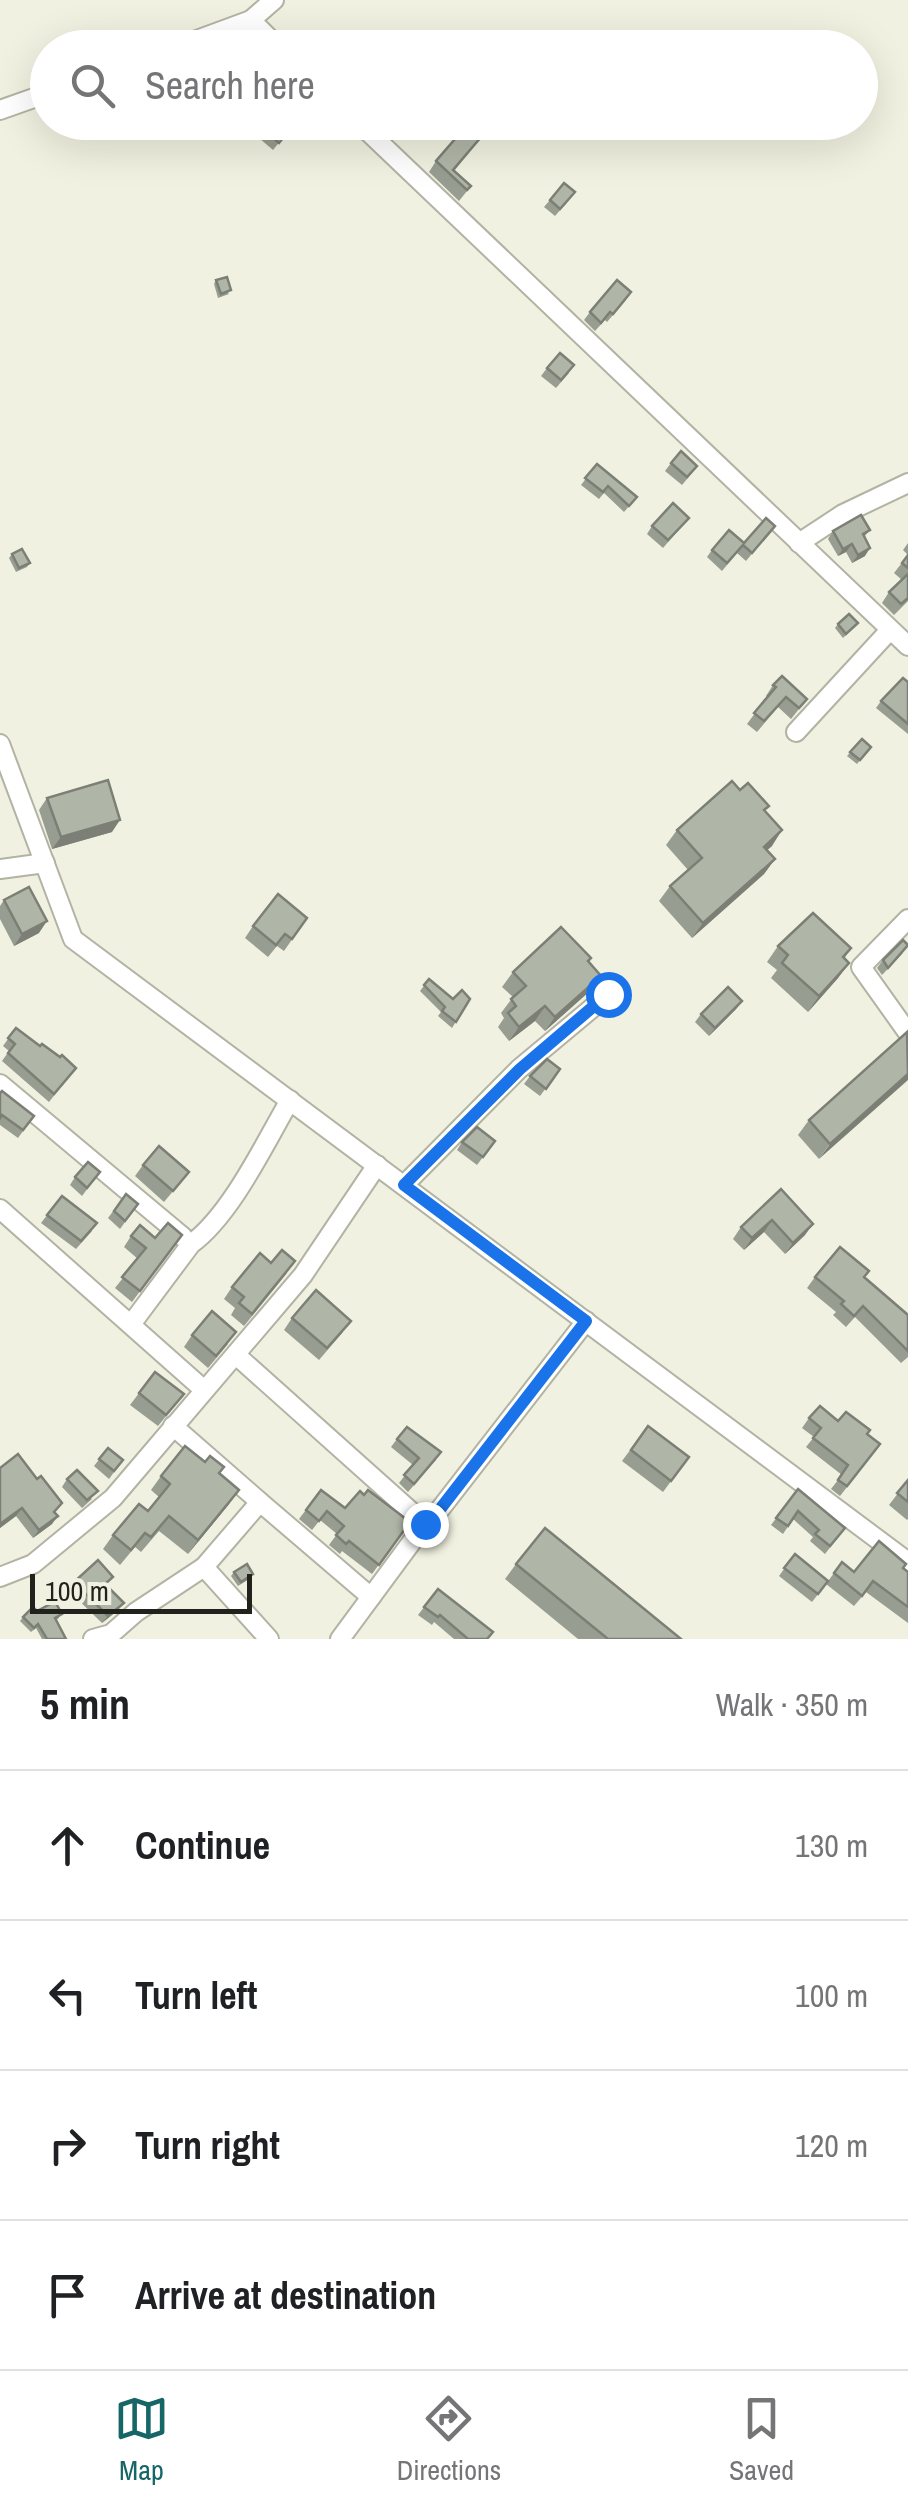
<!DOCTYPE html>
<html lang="en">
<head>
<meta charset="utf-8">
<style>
  :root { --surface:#fff; --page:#f2f2f2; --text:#202124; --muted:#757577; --line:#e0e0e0; --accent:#176667 }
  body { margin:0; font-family:"Archivo Narrow",sans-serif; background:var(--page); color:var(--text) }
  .scale { position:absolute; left:30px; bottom:25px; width:222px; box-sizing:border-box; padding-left:10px; border:5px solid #22221d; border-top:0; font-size:28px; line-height:35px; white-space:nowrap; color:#22221d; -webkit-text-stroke:8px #f1f1e1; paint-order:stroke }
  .stop { position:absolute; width:30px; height:30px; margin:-22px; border:8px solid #1a73e8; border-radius:50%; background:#fff }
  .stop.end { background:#1a73e8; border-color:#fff; box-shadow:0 2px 10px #0008 }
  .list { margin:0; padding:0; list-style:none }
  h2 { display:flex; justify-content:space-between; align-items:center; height:130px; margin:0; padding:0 40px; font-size:42px }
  h2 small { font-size:32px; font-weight:400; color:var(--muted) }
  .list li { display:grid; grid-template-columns:65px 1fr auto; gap:30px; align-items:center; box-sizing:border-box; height:150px; padding:0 40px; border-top:2px solid var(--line) }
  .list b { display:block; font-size:38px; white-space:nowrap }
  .list em { font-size:32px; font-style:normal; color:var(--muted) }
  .icon { flex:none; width:55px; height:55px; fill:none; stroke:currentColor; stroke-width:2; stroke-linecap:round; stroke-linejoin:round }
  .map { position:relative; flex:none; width:908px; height:1639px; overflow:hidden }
  .search { position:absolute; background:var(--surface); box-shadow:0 10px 40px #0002; left:30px; right:30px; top:30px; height:110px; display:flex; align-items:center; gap:25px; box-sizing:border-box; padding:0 35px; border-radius:55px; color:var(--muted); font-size:38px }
  .sheet { height:730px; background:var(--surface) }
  nav { display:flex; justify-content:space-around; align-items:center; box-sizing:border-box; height:140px; border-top:2px solid var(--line); background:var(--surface); font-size:28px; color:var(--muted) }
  nav a { display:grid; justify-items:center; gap:5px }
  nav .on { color:var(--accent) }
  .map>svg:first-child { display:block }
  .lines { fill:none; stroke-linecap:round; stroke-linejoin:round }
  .minor-casing { stroke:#b3b3a4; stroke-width:22 }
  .minor { stroke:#fff; stroke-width:18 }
  .wall { fill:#979d90 }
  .shaded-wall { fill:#7b7f75 }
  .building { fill:#b0b6a7; stroke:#7b7f75; stroke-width:2.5 }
  .route { stroke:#1a73e8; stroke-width:12 }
</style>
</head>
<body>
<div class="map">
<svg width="908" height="1639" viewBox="0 0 908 1639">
  <rect width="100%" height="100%" fill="#f1f1e1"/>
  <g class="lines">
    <defs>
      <g id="minor">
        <path d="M251,20L274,0"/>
        <path d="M175,48L251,20L279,48"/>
        <path d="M0,110L48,93"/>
        <path d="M358,122L908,646"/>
        <path d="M799,543L843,514L908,483"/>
        <path d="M796,732L890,630"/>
        <path d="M0,744L73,939L908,1562"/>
        <path d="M0,869L45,863"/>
        <path d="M908,919L861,967L908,1033"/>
        <path d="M0,1084L183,1237"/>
        <path d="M404,1185L519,1069L609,994"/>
        <path d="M0,1209L203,1389"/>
        <path d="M132,1323L191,1244C231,1215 265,1143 290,1100"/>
        <path d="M236,1355L425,1524"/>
        <path d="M173,1426L260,1502"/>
        <path d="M204,1567L269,1639"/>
        <path d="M0,1577L33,1564L113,1498L303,1275L377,1165"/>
        <path d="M93,1639L111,1634L136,1612L204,1567L260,1502L371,1597"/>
        <path d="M340,1639L425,1524L434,1517L586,1321"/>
      </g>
    </defs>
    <use href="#minor" class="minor-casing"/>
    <use href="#minor" class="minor"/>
  </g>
  <g class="wall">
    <path d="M259,122L291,128L273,150L252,132Z"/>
    <path d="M482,136L454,171L471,186L459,201L429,172L436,161Z"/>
    <path d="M550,200H569L555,216L544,207Z"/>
    <path d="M216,280L229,294L218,298L214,284Z"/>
    <path d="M626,300L607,322L605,320L595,331L584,320L590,312Z"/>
    <path d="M547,368L569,373L556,388L541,376Z"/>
    <path d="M671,463L692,473L682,485L665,471Z"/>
    <path d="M597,464L637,497L624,512L604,493L599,499L581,485Z"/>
    <path d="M689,518L663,548L647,534L652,526Z"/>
    <path d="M775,526L746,561L737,553L722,571L707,557L712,550L744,543Z"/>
    <path d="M870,530L864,537L865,556L852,563L846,552L838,556L828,539L833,531Z"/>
    <path d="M908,543V601L894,615L882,603L889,592L902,580L894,573L908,555L903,550Z"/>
    <path d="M12,554L30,563L27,567L16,572L9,558Z"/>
    <path d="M858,623L843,638L835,628L838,624Z"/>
    <path d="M908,682V734L876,708L881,701Z"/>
    <path d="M773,685L807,699L791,719L778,707L757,732L747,724L767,697L766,696Z"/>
    <path d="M862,739L871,747L857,764L847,756Z"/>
    <path d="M740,790L765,811L772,846L767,850L775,859L764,874L692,938L659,901L670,886L688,870L666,845L677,830Z"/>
    <path d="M47,798L112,832L52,849L39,810Z"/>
    <path d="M4,900L39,933L14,946L0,919V906Z"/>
    <path d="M307,918L284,951L277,946L268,957L245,938L253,926Z"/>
    <path d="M778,946L851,948L844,959L849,963L838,978L808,1012L771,978L777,970L767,962Z"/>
    <path d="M903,953L882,975L877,968L883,960Z"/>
    <path d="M588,962L591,990L545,1031L535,1021L509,1041L498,1027L504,1018L501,1013L513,997L502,987L513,972Z"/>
    <path d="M429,979L453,999H470L452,1028L438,1016L441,1012L420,991Z"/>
    <path d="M742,1001L736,1009L709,1036L695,1022L701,1014Z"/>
    <path d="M16,1028L40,1046L76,1068L49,1102L2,1061L9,1051L3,1046Z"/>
    <path d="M908,1034L819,1159L798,1135L809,1120Z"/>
    <path d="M560,1069L540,1096L524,1084L530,1076Z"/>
    <path d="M0,1093L34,1116L18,1138L0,1125Z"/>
    <path d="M495,1141L477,1165L457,1150L462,1142Z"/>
    <path d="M143,1165L189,1172L164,1202L135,1176Z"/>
    <path d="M100,1172L82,1196L70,1185L75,1177Z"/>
    <path d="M781,1189L805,1235L785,1254L764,1232L744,1250L733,1239L741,1227Z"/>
    <path d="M126,1194L138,1204L120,1229L108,1218Z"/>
    <path d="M62,1196L92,1231L76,1249L41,1223Z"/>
    <path d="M182,1235L132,1302L115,1288L138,1259L124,1247L131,1236L155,1238Z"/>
    <path d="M287,1273L244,1326L231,1315L235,1308L224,1299L232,1287Z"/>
    <path d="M815,1277H865L908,1315V1357L901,1363L855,1317L846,1327L833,1315L836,1312L807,1288Z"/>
    <path d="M292,1318L343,1332L319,1360L284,1330Z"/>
    <path d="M192,1335L228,1344L208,1368L184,1347Z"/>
    <path d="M155,1372L184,1394L158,1426L130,1405Z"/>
    <path d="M809,1418L838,1421L867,1434L873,1454L840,1496L831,1489L842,1475L806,1447L814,1437L802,1428Z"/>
    <path d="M648,1426L689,1457L663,1492L622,1461Z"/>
    <path d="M397,1439L436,1460L408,1492L399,1483L413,1465L391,1447Z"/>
    <path d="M108,1448L123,1460L109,1479L94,1466Z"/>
    <path d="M0,1468L55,1513L52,1524L33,1538L16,1516L0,1528Z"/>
    <path d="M220,1474L229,1504L188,1554L159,1531L141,1552L135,1547L120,1565L103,1549L113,1535L148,1511L159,1497L151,1490L161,1476Z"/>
    <path d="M67,1479L92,1499L82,1508L62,1487Z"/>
    <path d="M908,1480V1519L907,1520L889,1505Z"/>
    <path d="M798,1489L845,1528L825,1554L810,1541L813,1537L793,1519L783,1534L771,1525Z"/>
    <path d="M321,1490L345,1508L410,1522L372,1574L342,1551L340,1554L329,1545L337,1534L320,1520L312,1530L299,1519Z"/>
    <path d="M795,1554L828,1581L812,1602L779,1576Z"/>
    <path d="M842,1562L854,1572L903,1568L908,1572V1623L866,1592L854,1606L826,1584Z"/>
    <path d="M516,1564L681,1639H578L505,1579Z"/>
    <path d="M234,1572L251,1578L238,1586L231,1576Z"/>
    <path d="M74,1582L118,1610L102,1623L68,1590Z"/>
    <path d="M438,1589L488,1639H454L434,1622L432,1625L418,1615Z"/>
    <path d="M57,1605L59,1618L56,1620L66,1639H42L36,1628L31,1632L20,1621L23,1617L37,1611Z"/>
  </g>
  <g class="shaded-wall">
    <path d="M852,544L846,552L838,556L843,549Z"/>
    <path d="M870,548L865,556L852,563L858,555Z"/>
    <path d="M120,820L112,832L52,849L61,837Z"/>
    <path d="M782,830L772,846L753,862L764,847Z"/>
    <path d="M775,859L764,874L692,938L703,923Z"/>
    <path d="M47,921L39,933L14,946L22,934Z"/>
    <path d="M849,963L838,978L808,1012L819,996Z"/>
    <path d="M601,976L591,990L545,1031L555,1017Z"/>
    <path d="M742,1001L736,1009L709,1036L715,1028Z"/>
    <path d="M545,1006L535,1021L509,1041L519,1027Z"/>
    <path d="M908,1074V1080L819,1159L830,1144Z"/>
    <path d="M772,1220L764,1232L744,1250L752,1238Z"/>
    <path d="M813,1224L805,1235L785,1254L793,1243Z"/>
    <path d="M239,1490L229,1504L188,1554L198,1540Z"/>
    <path d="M22,1508L16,1516L0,1528V1524Z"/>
    <path d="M58,1516L52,1524L33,1538L39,1530Z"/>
    <path d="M124,1603L118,1610L102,1623L108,1616Z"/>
  </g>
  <g class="building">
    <path d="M259,122H284L291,128L279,143L257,124Z"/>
    <path d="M468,124L482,136L453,170L471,186L467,190L436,161Z"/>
    <path d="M564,183L575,192L560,209L550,200Z"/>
    <path d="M227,277L231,290L221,294L216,280Z"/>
    <path d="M617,280L631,292L613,314L610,312L601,323L590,312Z"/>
    <path d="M560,353L574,365L561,380L547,368Z"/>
    <path d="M681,451L697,466L687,477L671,463Z"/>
    <path d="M597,464L637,497L629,506L608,486L603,492L585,478Z"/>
    <path d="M673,503L689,518L668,540L652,526Z"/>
    <path d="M861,515L870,530L863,534L870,548L858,555L852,544L843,549L833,531Z"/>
    <path d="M766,518L775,526L752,553L743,545L727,563L712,550L729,530L744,543Z"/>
    <path d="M22,549L30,563L19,568L12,554Z"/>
    <path d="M908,555V568L902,563Z"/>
    <path d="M908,574V598L901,604L889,592Z"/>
    <path d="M849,614L858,623L846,634L838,624Z"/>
    <path d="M782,676L807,699L799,708L786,697L764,721L754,713L776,687L773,685Z"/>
    <path d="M903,678L908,682V724L881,701Z"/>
    <path d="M862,739L871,747L860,760L850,752Z"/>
    <path d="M108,780L120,820L61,837L47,798Z"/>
    <path d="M732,781L740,790L748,783L769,806L764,810L782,830L764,847L775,859L703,923L670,886L702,858L677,830Z"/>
    <path d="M29,887L47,921L22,934L4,900Z"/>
    <path d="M278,894L307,918L292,939L285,934L276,945L253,926Z"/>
    <path d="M813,913L851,948L843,957L849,963L819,996L782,963L788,955L778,946Z"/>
    <path d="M561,927L591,958L588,961L601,976L555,1017L545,1006L519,1027L508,1013L516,1006L511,999L526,986L513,972Z"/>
    <path d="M903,940L908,945L888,968L883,960Z"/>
    <path d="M429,979L453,999L462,990L470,999L456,1022L442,1011L445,1007L424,985Z"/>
    <path d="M728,987L742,1001L715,1028L701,1014Z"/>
    <path d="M16,1028L40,1046L42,1044L60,1057L62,1055L76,1068L54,1094L8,1053L15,1044L8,1038Z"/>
    <path d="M907,1032L908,1074L830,1144L809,1120Z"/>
    <path d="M547,1059L560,1069L546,1089L530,1076Z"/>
    <path d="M2,1091L34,1116L23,1130L2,1115L0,1118V1093Z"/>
    <path d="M477,1127L495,1141L483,1157L462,1142Z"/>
    <path d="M159,1146L189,1172L173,1191L143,1165Z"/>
    <path d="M88,1162L100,1172L87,1188L75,1177Z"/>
    <path d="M781,1189L813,1224L793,1243L772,1220L752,1238L741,1227Z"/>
    <path d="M126,1194L138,1204L125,1221L114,1211Z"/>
    <path d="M62,1196L97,1223L81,1241L47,1215Z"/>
    <path d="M168,1223L182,1235L140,1291L122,1277L146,1248L131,1236L140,1225L155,1238Z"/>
    <path d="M840,1247L869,1271L864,1277L908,1315V1351L863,1306L854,1316L841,1304L844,1301L815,1277Z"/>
    <path d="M282,1250L295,1261L252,1314L239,1303L244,1297L232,1287L260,1253L271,1263Z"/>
    <path d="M316,1290L351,1321L327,1348L292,1318Z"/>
    <path d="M212,1311L236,1332L216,1356L192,1335Z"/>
    <path d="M155,1372L184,1394L166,1415L139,1393Z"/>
    <path d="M820,1406L838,1421L846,1412L870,1430L867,1434L880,1444L847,1486L838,1480L848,1465L813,1438L821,1428L809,1418Z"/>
    <path d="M648,1426L689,1457L671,1481L631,1450Z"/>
    <path d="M407,1427L441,1452L414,1484L404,1475L419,1458L397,1439Z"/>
    <path d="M185,1446L205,1462L210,1456L224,1467L219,1473L239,1490L198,1540L169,1516L151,1537L145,1533L131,1550L113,1535L139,1504L148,1511L170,1484L161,1476Z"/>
    <path d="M108,1448L123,1460L114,1471L99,1459Z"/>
    <path d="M18,1454L37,1479L41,1476L62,1503L54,1512L58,1516L39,1530L22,1508L0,1524V1468Z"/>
    <path d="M77,1470L98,1491L87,1500L67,1479Z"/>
    <path d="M908,1480V1502L897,1493Z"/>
    <path d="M798,1489L845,1528L830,1546L815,1534L819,1530L798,1511L788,1526L776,1518Z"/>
    <path d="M321,1490L345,1508L360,1491L364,1495L368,1490L410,1522L379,1565L349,1541L346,1544L336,1535L344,1526L327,1511L319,1521L306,1510Z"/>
    <path d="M545,1528L681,1639H608L516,1564Z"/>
    <path d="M879,1541L906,1564L903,1568L908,1572V1607L873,1581L862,1596L834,1573L842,1562L854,1572Z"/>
    <path d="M795,1554L828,1581L818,1594L784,1568Z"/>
    <path d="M98,1560L113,1577L105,1584L124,1603L108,1616L74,1582Z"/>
    <path d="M247,1564L253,1574L241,1582L234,1572Z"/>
    <path d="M438,1589L493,1632L487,1639H468L440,1615L438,1617L424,1607Z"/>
    <path d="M60,1599L57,1605L62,1614L55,1618L66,1639H47L38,1624L34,1628L23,1617L33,1607L37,1611Z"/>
  </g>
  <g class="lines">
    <path class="route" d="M425,1524L434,1517L586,1321L404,1185L520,1069L608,994"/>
  </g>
</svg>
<div class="scale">100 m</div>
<div class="stop" style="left:608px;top:994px"></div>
<div class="stop end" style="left:425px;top:1524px"></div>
<div class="search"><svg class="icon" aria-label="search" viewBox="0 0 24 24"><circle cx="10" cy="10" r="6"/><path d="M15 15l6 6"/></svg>Search here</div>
</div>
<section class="sheet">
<h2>5 min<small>Walk · 350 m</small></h2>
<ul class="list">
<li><svg class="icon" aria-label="ahead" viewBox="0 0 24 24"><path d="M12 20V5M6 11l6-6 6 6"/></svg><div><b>Continue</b></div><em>130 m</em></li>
<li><svg class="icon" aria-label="left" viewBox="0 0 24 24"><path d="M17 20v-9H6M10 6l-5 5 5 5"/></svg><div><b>Turn left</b></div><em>100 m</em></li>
<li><svg class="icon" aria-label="right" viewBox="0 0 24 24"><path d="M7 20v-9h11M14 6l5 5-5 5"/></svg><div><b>Turn right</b></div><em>120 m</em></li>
<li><svg class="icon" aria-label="arrive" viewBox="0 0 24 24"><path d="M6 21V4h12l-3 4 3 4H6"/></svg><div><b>Arrive at destination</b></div></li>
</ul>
</section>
<nav>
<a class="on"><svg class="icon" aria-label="map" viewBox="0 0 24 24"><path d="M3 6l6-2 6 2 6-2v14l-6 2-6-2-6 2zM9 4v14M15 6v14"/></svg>Map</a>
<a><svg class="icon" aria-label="directions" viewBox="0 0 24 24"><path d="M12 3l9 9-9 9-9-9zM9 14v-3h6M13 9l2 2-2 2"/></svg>Directions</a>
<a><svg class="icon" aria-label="saved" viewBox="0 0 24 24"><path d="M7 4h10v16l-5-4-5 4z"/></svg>Saved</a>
</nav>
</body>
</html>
